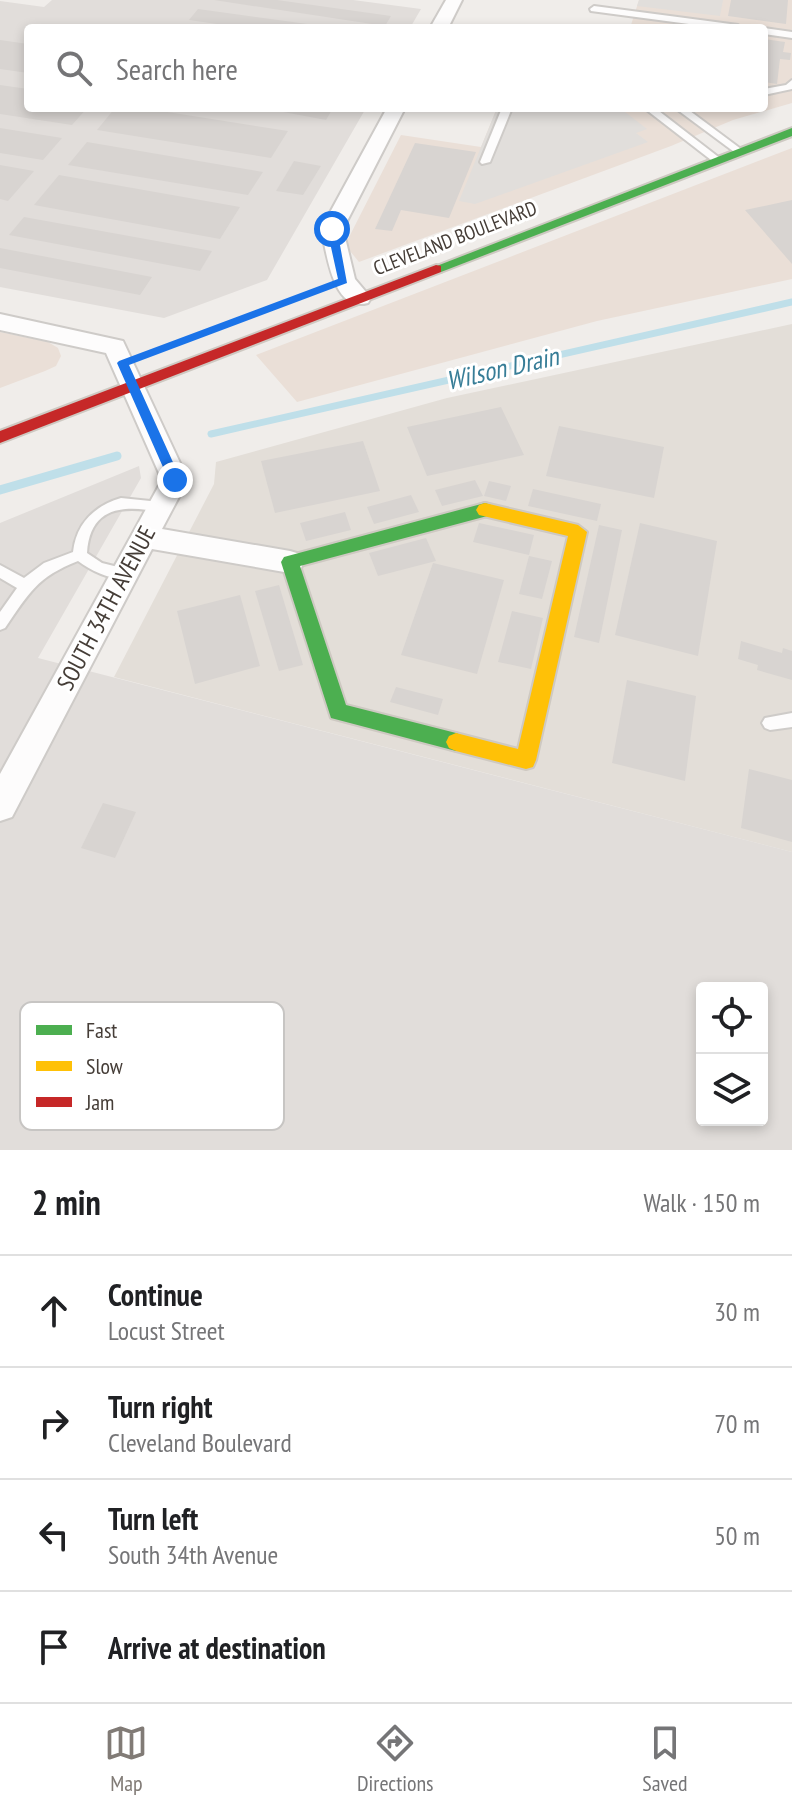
<!DOCTYPE html>
<html lang="en">
<head>
<meta charset="utf-8">
<style>
  :root { --surface:#fff; --page:#f2f2f2; --text:#202124; --muted:#757577; --line:#e0e0e0; --accent:#817b76 }
  body { margin:0; font-family:"PT Sans Narrow",sans-serif; background:var(--page); color:var(--text) }
  .controls { position:absolute; right:24px; bottom:24px; display:grid; overflow:hidden; border-radius:8px; box-shadow:0 4px 12px #0003 }
  .controls button { width:72px; height:72px; display:grid; place-items:center; padding:0; border:0; border-bottom:2px solid var(--line); background:var(--surface); color:var(--text); font:40px sans-serif }
  .stop { position:absolute; width:24px; height:24px; margin:-18px; border:6px solid #1a73e8; border-radius:50%; background:#fff }
  .stop.end { background:#1a73e8; border-color:#fff; box-shadow:0 2px 8px #0008 }
  .list { margin:0; padding:0; list-style:none }
  h2 { display:flex; justify-content:space-between; align-items:center; height:104px; margin:0; padding:0 32px; font-size:34px }
  h2 small { font-size:26px; font-weight:400; color:var(--muted) }
  .list li { display:grid; grid-template-columns:52px 1fr auto; gap:24px; align-items:center; box-sizing:border-box; height:112px; padding:0 32px; border-top:2px solid var(--line) }
  .list b { display:block; font-size:30px; white-space:nowrap }
  .list p { margin:0; font-size:26px; white-space:nowrap; color:var(--muted) }
  .list em { font-size:26px; font-style:normal; color:var(--muted) }
  .icon { flex:none; width:44px; height:44px; fill:none; stroke:currentColor; stroke-width:2; stroke-linecap:round; stroke-linejoin:round }
  .map { position:relative; flex:none; width:792px; height:1150px; overflow:hidden }
  .search { position:absolute; background:var(--surface); box-shadow:0 4px 12px #0003; left:24px; right:24px; top:24px; height:88px; display:flex; align-items:center; gap:20px; box-sizing:border-box; padding:0 28px; border-radius:8px; color:var(--muted); font-size:30px }
  .sheet { height:552px; background:var(--surface) }
  nav { display:flex; justify-content:space-around; align-items:center; box-sizing:border-box; height:112px; border-top:2px solid var(--line); background:var(--surface); font-size:22px; color:var(--muted) }
  nav a { display:grid; justify-items:center; gap:4px }
  nav .on { color:var(--accent) }
  .map>svg:first-child { display:block }
  .residential { fill:#e3ded8 }
  .commercial { fill:#eadfd7 }
  .industrial { fill:#e1ddda; fill-rule:evenodd }
  .parking { fill:#e1dedb }
  .lines { fill:none; stroke-linecap:round; stroke-linejoin:round }
  .stream-far1 { stroke:#bfdfe9; stroke-width:7 }
  .stream { stroke:#bfdfe9; stroke-width:9 }
  .building { fill:#d8d4d1 }
  .lane-casing { stroke:#cecbc8; stroke-width:4 }
  .street-casing { stroke:#cecbc8; stroke-width:4 }
  .fast-casing { stroke:#cec9c2; stroke-width:4 }
  .slow-casing { stroke:#cec9c2; stroke-width:4 }
  .jam-casing { stroke:#cec9c2; stroke-width:4 }
  .lane { fill:#fdfcfc; fill-rule:evenodd }
  .street { fill:#fdfcfc; fill-rule:evenodd }
  .fast { fill:#4caf50; fill-rule:evenodd }
  .slow { fill:#ffc107; fill-rule:evenodd }
  .jam { fill:#c62828; fill-rule:evenodd }
  .route { fill:#1a73e8 }
  .labels { text-anchor:middle; dominant-baseline:central; stroke-width:6; stroke-linejoin:round; paint-order:stroke }
  .far-street-label { font-size:20px; fill:#453d37; stroke:#fff }
  .street-label { font-size:24px; fill:#453d37; stroke:#fff }
  .water-label { font-size:26px; font-style:italic; fill:#377d97; stroke:#fff }
  .key { fill:#fff; stroke:#c7c5c3; stroke-width:2 }
  .key-label { font-size:22px; fill:#453d37 }
</style>
</head>
<body>
<div class="map">
<svg width="792" height="1150" viewBox="0 0 792 1150">
  <rect width="100%" height="100%" fill="#f0edea"/>
  <path class="residential" d="M792,324V852L114,677L214,484L216,462L447,398Z"/>
  <g class="commercial">
    <path d="M639,0H792V103L733,120L671,146L359,262L345,245L401,135L481,147L497,108H764V28H630Z"/>
    <path d="M792,148V279L597,321L297,402L256,355Z"/>
    <path d="M0,332L48,342L58,348L61,356L56,366L45,371L0,388Z"/>
  </g>
  <g class="industrial">
    <path d="M52,0H353L421,9L410,28H28V108H366L267,280L164,318L0,287V1L44,7Z"/>
    <path d="M139,466L141,478L38,658L792,852V1150H0V523ZM702,988H762V1120H702Z"/>
  </g>
  <g class="parking">
    <path d="M639,0H723L720,16L637,6Z"/>
    <path d="M497,108H620L647,129L636,133L648,142L475,204L459,201Z"/>
  </g>
  <g class="lines">
    <path class="stream-far1" d="M211,434L792,302"/>
    <path class="stream" d="M0,490L117,456"/>
  </g>
  <g class="building">
    <path d="M214,0H277L391,16L385,26Z"/>
    <path d="M731,0H788L786,24L728,16Z"/>
    <path d="M198,9L322,26V28H245L189,20Z"/>
    <path d="M764,39L785,42L783,52L791,53L790,60L780,59L777,84L764,82Z"/>
    <path d="M0,40L28,44V73L0,69Z"/>
    <path d="M0,85L28,89V108H87L72,125L0,114Z"/>
    <path d="M115,108H142L288,131L271,158L97,130Z"/>
    <path d="M262,108H333L326,120Z"/>
    <path d="M0,128L62,138L43,160L0,153Z"/>
    <path d="M87,142L263,172L248,195L68,165Z"/>
    <path d="M415,143L476,152L449,218L401,210L392,231L375,229Z"/>
    <path d="M294,161L321,166L303,195L276,191Z"/>
    <path d="M0,165L34,171L8,201L0,199Z"/>
    <path d="M59,175L240,207L220,239L34,205Z"/>
    <path d="M792,200V264L745,210Z"/>
    <path d="M24,217L212,251L200,271L9,235Z"/>
    <path d="M0,248L152,277L140,295L0,268Z"/>
    <path d="M501,407L524,455L427,476L407,427Z"/>
    <path d="M559,426L664,447L654,498L546,476Z"/>
    <path d="M363,441L380,491L275,513L261,461Z"/>
    <path d="M475,480L483,496L442,506L435,490Z"/>
    <path d="M489,481L511,486L506,501L484,496Z"/>
    <path d="M533,489L601,504L597,521L528,506Z"/>
    <path d="M411,495L419,512L374,524L367,507Z"/>
    <path d="M345,512L351,530L306,541L300,523Z"/>
    <path d="M479,523L534,535L529,555L473,542Z"/>
    <path d="M640,523L717,541L698,656L615,635Z"/>
    <path d="M599,525L622,530L599,643L574,637Z"/>
    <path d="M426,538L436,561L378,576L369,553Z"/>
    <path d="M529,556L552,561L542,599L519,594Z"/>
    <path d="M433,563L504,580L477,674L401,655Z"/>
    <path d="M279,585L303,665L279,671L255,591Z"/>
    <path d="M240,595L260,666L195,684L177,611Z"/>
    <path d="M512,611L543,618L531,669L498,662Z"/>
    <path d="M741,641L782,653L783,648L792,651V680L757,670L758,665L738,659Z"/>
    <path d="M627,680L696,696L685,781L612,763Z"/>
    <path d="M396,687L443,699L438,715L390,702Z"/>
    <path d="M749,769L792,780V842L741,828Z"/>
    <path d="M103,803L136,812L115,858L81,848Z"/>
  </g>
  <g class="lines">
    <defs>
      <g id="lane">
        <path d="M594,6L738,25L742,28H719L591,11L590,9Z"/>
        <path d="M764,28L792,32V38L764,34Z"/>
        <path d="M792,80V89L764,95V89L786,85Z"/>
        <path d="M502,108H512L490,162L482,164L480,162Z"/>
        <path d="M644,108H655L721,159V163H715Z"/>
        <path d="M675,108H686L745,152L737,154Z"/>
        <path d="M121,498L160,502L167,507L160,512C124,505 90,506 87,553L102,563L130,570L132,574L130,578C112,581 93,572 78,561C37,577 29,593 5,628L0,630V612L17,588L0,578V565L24,578L44,563L73,552C76,524 94,506 121,498Z"/>
        <path d="M792,713V727L770,730L765,728L762,723L765,718Z"/>
      </g>
      <g id="street">
        <path d="M446,0H462L448,28H430Z"/>
        <path d="M387,108H405L343,229L355,279L371,298L368,303C332,313 327,252 321,229Z"/>
        <path d="M0,314L123,341L188,480L162,529L290,551L300,554L304,562L300,570L290,573L152,549L12,817L0,821V774L162,480L106,353L0,330Z"/>
      </g>
      <g id="fast">
        <path d="M792,128V136L441,272H431L429,269Z"/>
        <path d="M485,503L491,505L494,510L491,515L300,566L346,705L456,733L463,736L466,742L463,748L456,751L331,718L281,562L284,557Z"/>
      </g>
      <path id="slow" d="M485,503L578,525L587,532L536,760L533,767L526,769L456,751L449,748L446,742L449,736L456,733L518,749L568,536L479,515L476,510L479,505Z"/>
      <path id="jam" d="M436,265L441,266V272L0,443V431Z"/>
    </defs>
    <use href="#lane" class="lane-casing"/>
    <use href="#street" class="street-casing"/>
    <use href="#fast" class="fast-casing"/>
    <use href="#slow" class="slow-casing"/>
    <use href="#jam" class="jam-casing"/>
    <use href="#lane" class="lane"/>
    <use href="#street" class="street"/>
    <use href="#fast" class="fast"/>
    <use href="#slow" class="slow"/>
    <use href="#jam" class="jam"/>
  </g>
  <path class="route" d="M332,226L337,229L347,283L129,365L181,480L175,484L170,483L117,363L119,361L338,279L327,229Z"/>
  <g class="labels">
    <g class="far-street-label">
      <text transform="translate(455 238) rotate(-21)">CLEVELAND BOULEVARD</text>
    </g>
    <g class="street-label">
      <text transform="translate(106 608) rotate(-62)">SOUTH 34TH AVENUE</text>
    </g>
    <g class="water-label">
      <text transform="translate(502 368) rotate(-13)">Wilson Drain</text>
    </g>
  </g>
  <rect x="20" y="1002" width="264" height="128" rx="12" class="key"/>
  <rect x="36" y="1025" width="36" height="10" fill="#4caf50"/>
  <rect x="36" y="1061" width="36" height="10" fill="#ffc107"/>
  <rect x="36" y="1097" width="36" height="10" fill="#c62828"/>
  <g class="key-label">
    <text x="86" y="1038">Fast</text>
    <text x="86" y="1074">Slow</text>
    <text x="86" y="1110">Jam</text>
  </g>
</svg>
<div class="controls">
<button><svg class="icon" aria-label="locate" viewBox="0 0 24 24"><circle cx="12" cy="12" r="6"/><path d="M12 2v4M12 18v4M2 12h4M18 12h4"/></svg></button>
<button><svg class="icon" aria-label="layers" viewBox="0 0 24 24"><path d="M12 4l9 5-9 5-9-5zM3 14l9 5 9-5"/></svg></button>
</div>
<div class="stop" style="left:332px;top:229px"></div>
<div class="stop end" style="left:175px;top:480px"></div>
<div class="search"><svg class="icon" aria-label="search" viewBox="0 0 24 24"><circle cx="10" cy="10" r="6"/><path d="M15 15l6 6"/></svg>Search here</div>
</div>
<section class="sheet">
<h2>2 min<small>Walk · 150 m</small></h2>
<ul class="list">
<li><svg class="icon" aria-label="ahead" viewBox="0 0 24 24"><path d="M12 20V5M6 11l6-6 6 6"/></svg><div><b>Continue</b><p>Locust Street</p></div><em>30 m</em></li>
<li><svg class="icon" aria-label="right" viewBox="0 0 24 24"><path d="M7 20v-9h11M14 6l5 5-5 5"/></svg><div><b>Turn right</b><p>Cleveland Boulevard</p></div><em>70 m</em></li>
<li><svg class="icon" aria-label="left" viewBox="0 0 24 24"><path d="M17 20v-9H6M10 6l-5 5 5 5"/></svg><div><b>Turn left</b><p>South 34th Avenue</p></div><em>50 m</em></li>
<li><svg class="icon" aria-label="arrive" viewBox="0 0 24 24"><path d="M6 21V4h12l-3 4 3 4H6"/></svg><div><b>Arrive at destination</b></div></li>
</ul>
</section>
<nav>
<a class="on"><svg class="icon" aria-label="map" viewBox="0 0 24 24"><path d="M3 6l6-2 6 2 6-2v14l-6 2-6-2-6 2zM9 4v14M15 6v14"/></svg>Map</a>
<a><svg class="icon" aria-label="directions" viewBox="0 0 24 24"><path d="M12 3l9 9-9 9-9-9zM9 14v-3h6M13 9l2 2-2 2"/></svg>Directions</a>
<a><svg class="icon" aria-label="saved" viewBox="0 0 24 24"><path d="M7 4h10v16l-5-4-5 4z"/></svg>Saved</a>
</nav>
</body>
</html>
